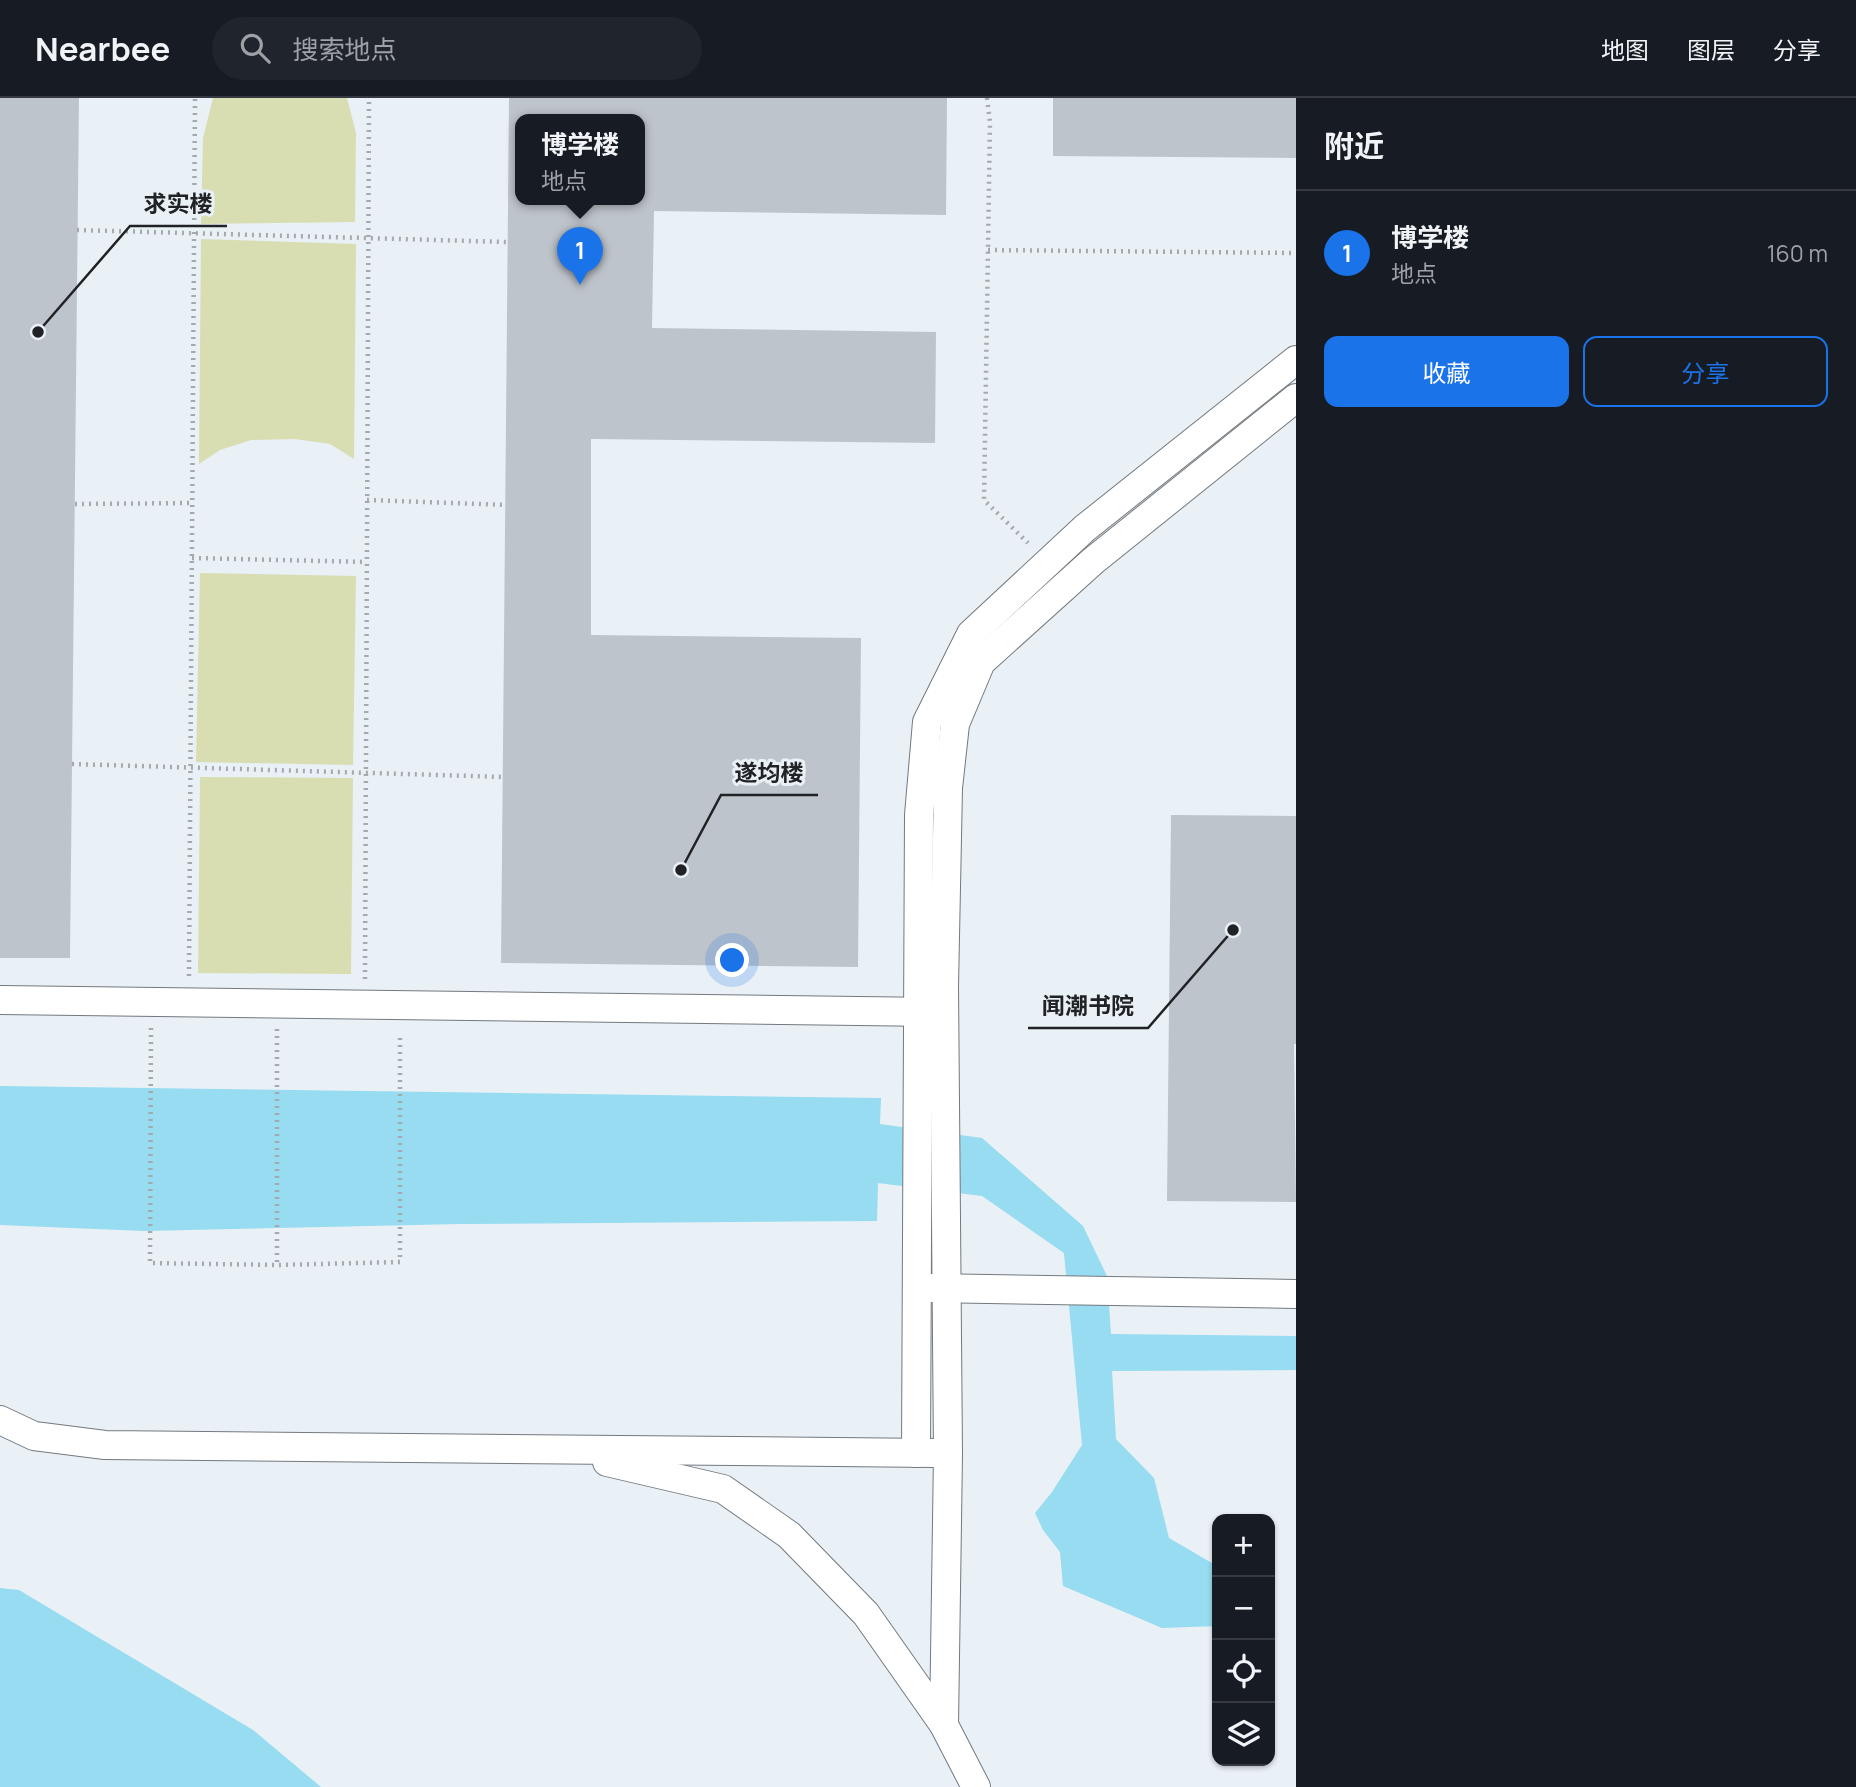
<!DOCTYPE html>
<html lang="zh">
<head>
<meta charset="utf-8">
<style>
  :root { --surface:#171b24; --page:#20242c; --text:#f1f3f6; --muted:#9ea1a6; --line:#363941; --accent:#1a73e8 }
  body { margin:0; font-family:Manrope,"Noto Sans SC",sans-serif; background:var(--page); color:var(--text) }
  .controls { position:absolute; right:21px; bottom:21px; display:grid; overflow:hidden; border-radius:14px; box-shadow:0 2px 5px #0004 }
  .controls button { width:63px; height:63px; display:grid; place-items:center; padding:0; border:0; border-bottom:2px solid var(--line); background:var(--surface); color:var(--text); font:35px sans-serif }
  .you { position:absolute; left:733px; top:863px; width:24px; height:24px; margin:-18px; border:5px solid #fff; border-radius:50%; background:#1a73e8; box-shadow:0 0 0 10px #1a73e833 }
  .badge { display:grid; place-items:center; width:46px; height:46px; border-radius:50%; background:var(--accent); color:#fff; font-size:23px; font-weight:700 }
  .pin { position:absolute; translate:-50% -58px; filter:drop-shadow(0 2px 4px #0008) }
  .pin::after { content:''; position:absolute; top:37px; width:24px; height:21px; background:inherit; clip-path:polygon(0 0,100% 0,50% 100%) }
  .popup { position:absolute; left:515px; top:16px; width:130px; height:91px; box-sizing:border-box; display:grid; place-content:center; border-radius:14px; background:var(--surface); filter:drop-shadow(0 2px 5px #0005); font-size:23px; white-space:nowrap; color:var(--muted) }
  .popup b { font-size:26px; color:var(--text) }
  .popup::after { content:''; position:absolute; left:50%; top:100%; margin-left:-14px; border:14px solid transparent; border-top-color:var(--surface) }
  .list { margin:0; padding:0; list-style:none }
  h2 { display:flex; justify-content:space-between; align-items:center; height:91px; margin:0; padding:0 28px; font-size:30px }
  h2 small { font-size:23px; font-weight:400; color:var(--muted) }
  .list li { display:grid; grid-template-columns:46px 1fr auto; gap:21px; align-items:center; box-sizing:border-box; height:126px; padding:0 28px; border-top:2px solid var(--line) }
  .list b { display:block; font-size:26px; white-space:nowrap }
  .list p { margin:0; font-size:23px; white-space:nowrap; color:var(--muted) }
  .list em { font-size:23px; font-style:normal; color:var(--muted) }
  .actions { display:flex; gap:14px; padding:21px 28px }
  .actions a { flex:1; padding:16px 0; border:2px solid var(--accent); border-radius:14px; text-align:center; font-size:24px; color:var(--accent) }
  .actions .main { background:var(--accent); color:#fff }
  .icon { flex:none; width:38px; height:38px; fill:none; stroke:currentColor; stroke-width:2; stroke-linecap:round; stroke-linejoin:round }
  .map { position:relative; flex:none; width:1296px; height:1689px; overflow:hidden }
  header { display:flex; align-items:center; gap:42px; box-sizing:border-box; height:98px; padding:0 35px; background:var(--surface); border-bottom:2px solid var(--line) }
  header strong { font-size:33px }
  nav { display:flex; gap:38px; margin-inline-start:auto; font-size:24px }
  .search { width:490px; height:63px; background:var(--page); display:flex; align-items:center; gap:18px; box-sizing:border-box; padding:0 24px; border-radius:38px; color:var(--muted); font-size:26px }
  main { display:flex }
  aside { flex:1; background:var(--surface) }
  .map>svg:first-child { display:block }
  .green { fill:#d9ddb2 }
  .water { fill:#97dcf0 }
  .building { fill:#bec4cb; fill-rule:evenodd }
  .lines { fill:none; stroke-linecap:round; stroke-linejoin:round }
  .minor-casing { stroke:#73797e; stroke-width:30 }
  .path { stroke:#a4a9ae; stroke-width:4.5; stroke-dasharray:2 5; stroke-linecap:butt }
  .minor { stroke:#fff; stroke-width:28 }
  .leader { fill:none; stroke:#202225; stroke-width:2.5 }
  .callout-dot { fill:#202225; stroke:#e9f0f6; stroke-width:2.5 }
  .callout-label { font-size:23px; text-anchor:middle; font-weight:bold; fill:#202225; stroke:#e9f0f6; stroke-width:6; stroke-linejoin:round; paint-order:stroke }
</style>
</head>
<body>
<header>
<strong>Nearbee</strong>
<div class="search"><svg class="icon" aria-label="search" viewBox="0 0 24 24"><circle cx="10" cy="10" r="6"/><path d="M15 15l6 6"/></svg>搜索地点</div>
<nav><a>地图</a><a>图层</a><a>分享</a></nav>
</header>
<main>
<div class="map">
<svg width="1296" height="1689" viewBox="0 0 1296 1689">
  <rect width="100%" height="100%" fill="#e9f0f6"/>
  <g class="green">
    <path d="M213,0H347L356,35L355,124L201,126L203,40Z"/>
    <path d="M201,141L356,146L354,361L330,346L295,341L251,342L220,352L199,366Z"/>
    <path d="M200,475L356,478L353,667L196,664Z"/>
    <path d="M200,679L353,680L351,876L198,875Z"/>
  </g>
  <g class="water">
    <path d="M0,988L881,1000L880,1026L982,1040L1083,1128L1107,1178L1111,1236L1296,1238V1272L1112,1273L1116,1341L1154,1380L1169,1440L1217,1468V1528L1162,1530L1063,1488L1060,1454L1043,1432L1035,1415L1052,1394L1082,1347L1064,1155L982,1098L878,1085L877,1123L460,1126L144,1133L0,1127Z"/>
    <path d="M0,1490L19,1492L253,1632L321,1689H0Z"/>
  </g>
  <g class="building">
    <path d="M0,0H79L70,860H0Z"/>
    <path d="M509,0H947L946,117L654,113L652,230L936,234L935,345L591,341V537L861,540L858,869L501,865ZM521,21H640V101H520Z"/>
    <path d="M1053,0H1296V60L1053,58Z"/>
    <path d="M1171,717L1296,718V946H1294L1296,1104L1167,1103Z"/>
  </g>
  <g class="lines">
    <defs>
      <g id="minor">
        <path d="M0,902L935,914"/>
        <path d="M928,1190L1296,1196"/>
        <path d="M0,1322L34,1338L105,1347L935,1355"/>
        <path d="M916,1355L919,717L927,624L971,536L1085,430L1296,262"/>
        <path d="M607,1364L723,1391L789,1437L866,1516L944,1627L976,1689"/>
        <path d="M944,1627L948,1356L944,888L948,690L955,626L981,564L1093,463L1296,300"/>
      </g>
    </defs>
    <use href="#minor" class="minor-casing"/>
    <g class="path">
      <path d="M987,0L990,24L984,402L1028,445"/>
      <path d="M77,132L507,144"/>
      <path d="M988,152L1296,155"/>
      <path d="M367,402L506,407"/>
      <path d="M75,406L192,405"/>
      <path d="M192,460L367,464"/>
      <path d="M72,666L504,679"/>
      <path d="M189,878L195,0"/>
      <path d="M365,881L369,0"/>
      <path d="M151,930L150,1165L277,1167L400,1164V935"/>
      <path d="M277,931V1167"/>
    </g>
    <use href="#minor" class="minor"/>
  </g>
  <path class="leader" d="M38 234L130 128H227M681 772L721 697H818M1233 832L1148 930H1028"/>
  <g class="callout-dot">
    <circle cx="38" cy="234" r="7"/>
    <circle cx="681" cy="772" r="7"/>
    <circle cx="1233" cy="832" r="7"/>
  </g>
  <g class="callout-label">
    <text x="178" y="114">求实楼</text>
    <text x="769" y="683">遂均楼</text>
    <text x="1088" y="916">闻潮书院</text>
  </g>
</svg>
<div class="controls">
<button>+</button>
<button>−</button>
<button><svg class="icon" aria-label="locate" viewBox="0 0 24 24"><circle cx="12" cy="12" r="6"/><path d="M12 2v4M12 18v4M2 12h4M18 12h4"/></svg></button>
<button><svg class="icon" aria-label="layers" viewBox="0 0 24 24"><path d="M12 4l9 5-9 5-9-5zM3 14l9 5 9-5"/></svg></button>
</div>
<div class="you"></div>
<div class="pin badge" style="left:580px;top:187px">1</div>
<div class="popup"><b>博学楼</b>地点</div>
</div>
<aside>
<h2>附近<small></small></h2>
<ul class="list">
<li><span class="badge">1</span><div><b>博学楼</b><p>地点</p></div><em>160 m</em></li>
</ul>
<div class="actions"><a class="main">收藏</a><a>分享</a></div>
</aside>
</main>
</body>
</html>
